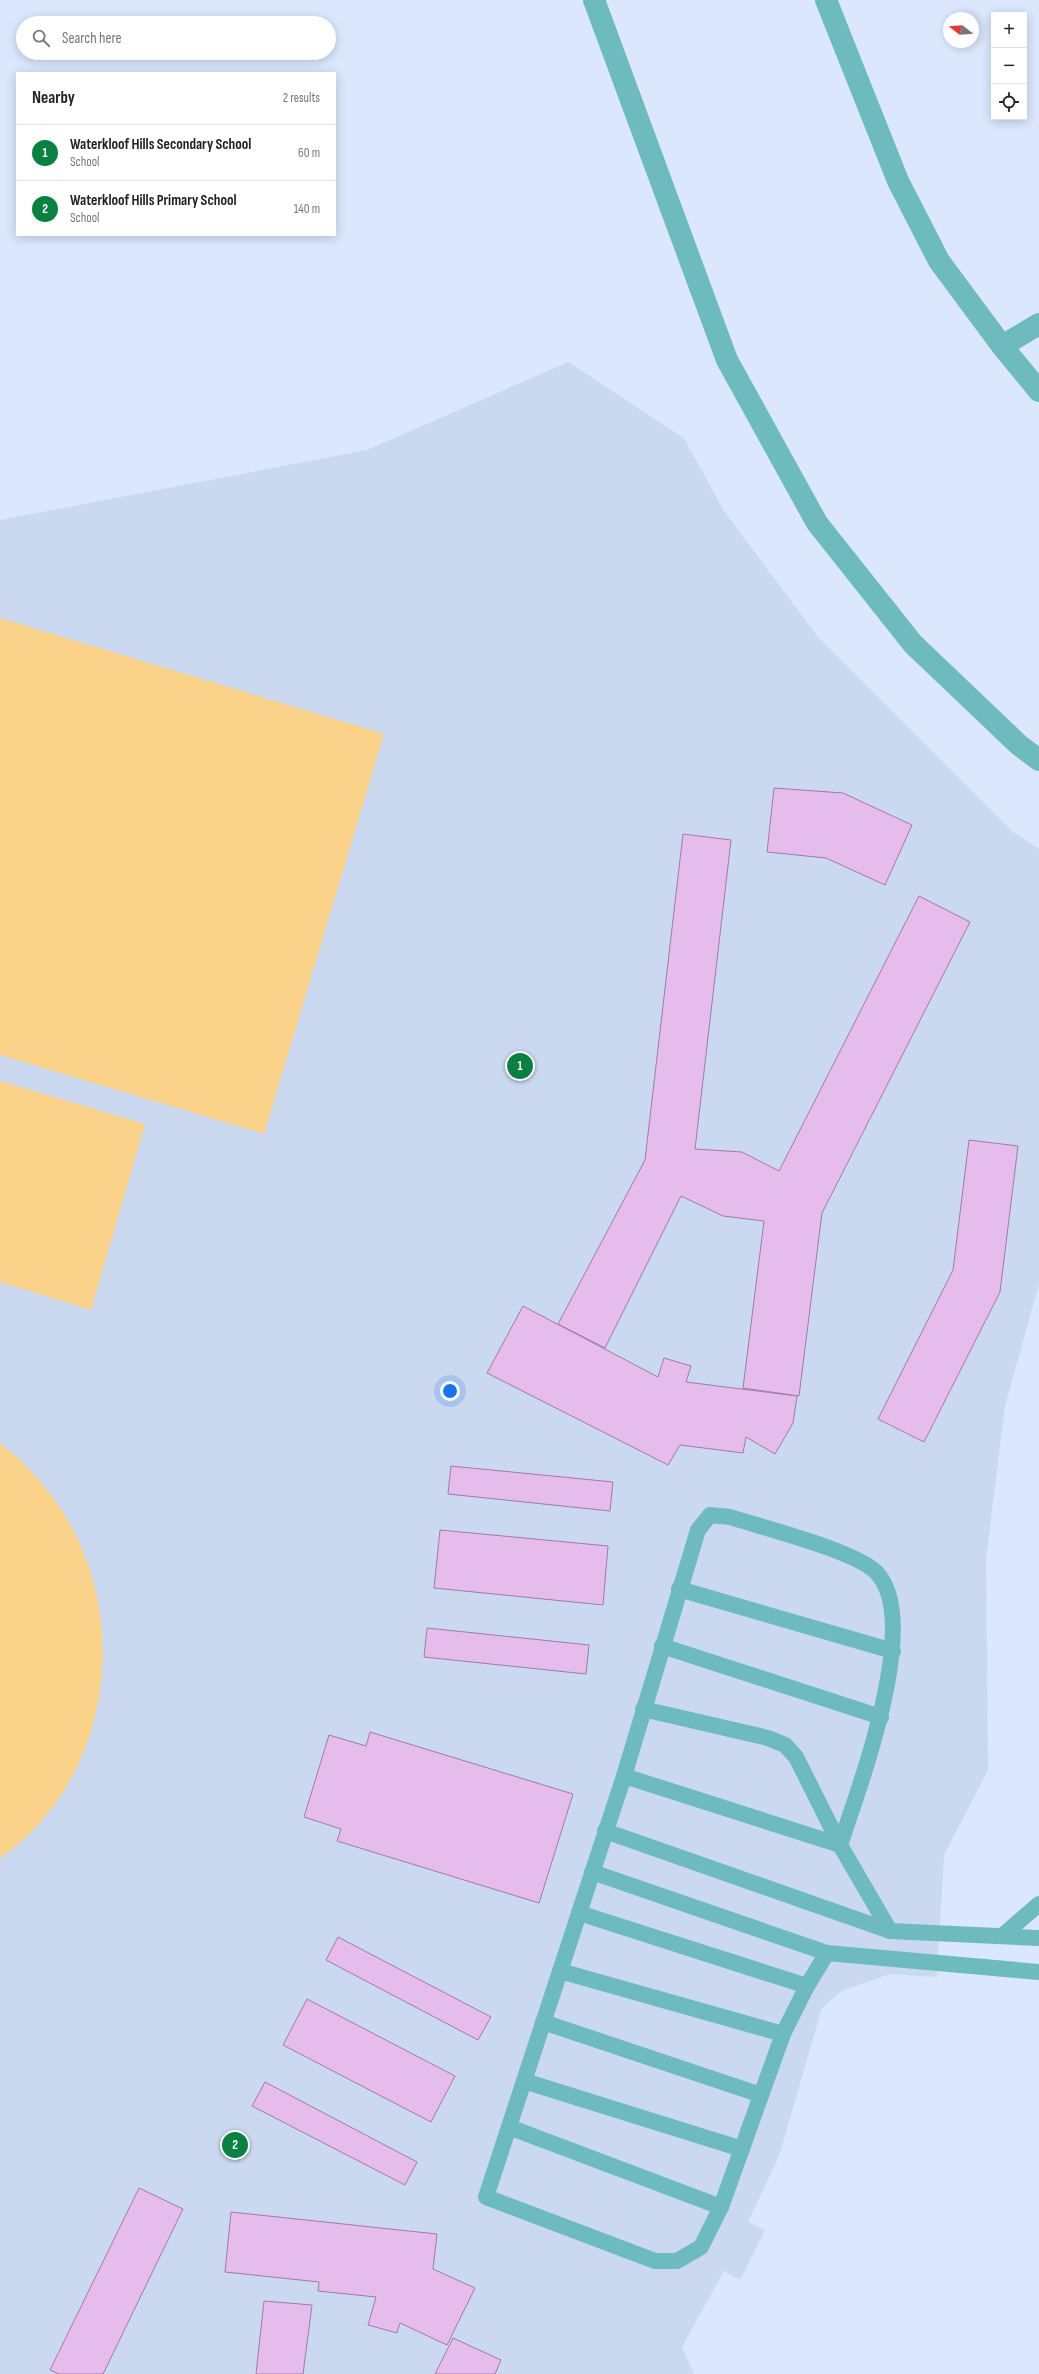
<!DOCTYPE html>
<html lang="en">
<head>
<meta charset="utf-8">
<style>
  :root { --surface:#fff; --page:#f6f6f6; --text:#222; --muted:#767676; --line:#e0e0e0; --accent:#0b8043 }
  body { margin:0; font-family:"Sofia Sans Condensed",sans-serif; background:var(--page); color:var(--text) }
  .controls { position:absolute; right:12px; top:12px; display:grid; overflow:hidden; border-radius:0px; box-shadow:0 2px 10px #0003 }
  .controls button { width:36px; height:36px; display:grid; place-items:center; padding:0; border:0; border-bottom:1px solid var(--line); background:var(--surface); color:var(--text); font:20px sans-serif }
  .compass { position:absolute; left:943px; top:12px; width:36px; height:36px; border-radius:50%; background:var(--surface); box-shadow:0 2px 10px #0003; rotate:287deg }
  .you { position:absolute; left:450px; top:1391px; width:14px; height:14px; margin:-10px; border:3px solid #fff; border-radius:50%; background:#1a73e8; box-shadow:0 0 0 6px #1a73e833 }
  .badge { display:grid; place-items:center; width:26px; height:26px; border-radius:50%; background:var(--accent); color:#fff; font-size:13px; font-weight:700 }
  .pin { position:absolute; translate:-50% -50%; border:2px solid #fff; box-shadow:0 1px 4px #0006 }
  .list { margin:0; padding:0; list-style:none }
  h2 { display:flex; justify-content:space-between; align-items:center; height:52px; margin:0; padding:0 16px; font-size:17px }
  h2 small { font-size:13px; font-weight:400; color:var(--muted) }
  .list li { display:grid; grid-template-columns:26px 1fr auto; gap:12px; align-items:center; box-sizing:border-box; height:56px; padding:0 16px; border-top:1px solid var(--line) }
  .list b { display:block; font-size:15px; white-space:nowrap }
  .list p { margin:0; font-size:13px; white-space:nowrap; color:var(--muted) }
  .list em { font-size:13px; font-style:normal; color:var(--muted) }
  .icon { flex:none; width:22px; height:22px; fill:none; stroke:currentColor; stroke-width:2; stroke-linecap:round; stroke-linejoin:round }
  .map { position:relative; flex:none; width:1039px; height:2374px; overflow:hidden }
  .search { position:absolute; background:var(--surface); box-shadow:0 2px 10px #0003; left:16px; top:16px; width:320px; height:44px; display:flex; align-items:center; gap:10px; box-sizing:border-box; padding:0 14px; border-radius:22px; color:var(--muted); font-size:15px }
  .panel { position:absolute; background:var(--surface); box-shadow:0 2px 10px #0003; left:16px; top:72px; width:320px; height:164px; border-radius:0px }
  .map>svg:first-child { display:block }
  .built { fill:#cbd9f0 }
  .green { fill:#fad28a }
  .building { fill:#e5bcec; stroke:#a07aa7 }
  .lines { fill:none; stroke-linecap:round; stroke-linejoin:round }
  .service { stroke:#6dbabf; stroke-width:16 }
  .minor { stroke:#6dbabf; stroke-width:22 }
</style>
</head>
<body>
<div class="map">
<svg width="1039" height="2374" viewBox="0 0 1039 2374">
  <rect width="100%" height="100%" fill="#dae7fc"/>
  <path class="built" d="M568,362L684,438L724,511L818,637L1013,832L1039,849V1284L1005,1406L986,1559L988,1770L944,1855L937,1977L890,1974L841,1991L822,2008L779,2156L748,2222L765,2230L740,2280L724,2271L682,2347L694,2374H0V520L367,450Z"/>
  <g class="green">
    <path d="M0,618L384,734L264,1134L0,1055Z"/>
    <path d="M0,1081L145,1124L91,1310L0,1282Z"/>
    <path d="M0,1444C18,1456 34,1473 47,1490C135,1599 118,1776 0,1858Z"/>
  </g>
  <g class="building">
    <path d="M774,788L843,793L912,825L885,885L826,858L767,852Z"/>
    <path d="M683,834L731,840L695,1149L742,1152L779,1171L919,896L970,922L822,1213L799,1396L743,1388L764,1221L723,1216L681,1196L605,1348L558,1324L645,1160Z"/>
    <path d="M969,1140L1018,1146L1000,1292L924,1442L878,1419L953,1270Z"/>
    <path d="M523,1306L658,1377L664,1358L691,1366L686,1382L797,1396L793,1423L775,1454L746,1437L743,1453L680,1445L668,1465L487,1373Z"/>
    <path d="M451,1466L613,1482L610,1511L448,1494Z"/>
    <path d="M440,1530L608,1546L603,1605L434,1588Z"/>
    <path d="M427,1628L589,1645L586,1674L424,1657Z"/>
    <path d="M370,1732L573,1794L539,1903L337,1841L341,1829L304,1817L329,1735L366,1746Z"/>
    <path d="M338,1937L491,2017L478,2040L326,1960Z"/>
    <path d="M307,1999L455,2076L431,2122L283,2045Z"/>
    <path d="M265,2082L417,2162L405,2185L252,2106Z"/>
    <path d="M139,2188L183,2209L103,2374H59L50,2370Z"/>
    <path d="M231,2212L437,2234L433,2269L475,2288L447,2345L400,2323L397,2333L368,2325L376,2297L318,2291L319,2282L225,2272Z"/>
    <path d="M264,2301L312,2305L303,2374H256Z"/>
    <path d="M453,2338L501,2360L495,2374H435Z"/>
  </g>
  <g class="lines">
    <g class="service">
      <path d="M679,1589L893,1651"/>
      <path d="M662,1646L881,1717"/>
      <path d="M643,1709L768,1738L785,1745L796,1757L840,1845"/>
      <path d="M624,1776L840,1845"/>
      <path d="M605,1831L890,1931L1039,1938"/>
      <path d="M592,1872L827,1953L1039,1972"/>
      <path d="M579,1913L807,1986"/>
      <path d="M1002,1936L1039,1904"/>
      <path d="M827,1953L807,1986L783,2034L721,2207L701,2247L677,2261H655L486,2197L624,1776L698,1530L710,1515L730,1517C761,1527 856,1551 876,1572C923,1620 859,1787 840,1845L890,1931"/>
      <path d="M560,1971L783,2034"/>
      <path d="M543,2022L761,2095"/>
      <path d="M524,2081L742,2149"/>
      <path d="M509,2127L721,2207"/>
    </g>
    <g class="minor">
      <path d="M594,0L727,360L817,523L913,644L1019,745L1039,760"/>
      <path d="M826,0L898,181L939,261L1002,346L1039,391"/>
      <path d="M1002,346L1039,324"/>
    </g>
  </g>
</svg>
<div class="controls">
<button>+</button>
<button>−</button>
<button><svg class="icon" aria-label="locate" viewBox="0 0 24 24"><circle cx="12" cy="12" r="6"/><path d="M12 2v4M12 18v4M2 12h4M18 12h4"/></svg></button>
</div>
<svg class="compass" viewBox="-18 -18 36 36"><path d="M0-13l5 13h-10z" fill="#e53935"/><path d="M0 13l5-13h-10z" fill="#767676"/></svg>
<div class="you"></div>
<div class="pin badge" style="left:520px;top:1066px">1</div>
<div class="pin badge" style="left:235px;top:2145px">2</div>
<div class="search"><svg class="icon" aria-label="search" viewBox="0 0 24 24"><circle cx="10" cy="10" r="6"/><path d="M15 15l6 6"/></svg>Search here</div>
<section class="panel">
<h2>Nearby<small>2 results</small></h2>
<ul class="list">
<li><span class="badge">1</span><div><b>Waterkloof Hills Secondary School</b><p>School</p></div><em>60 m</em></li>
<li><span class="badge">2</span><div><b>Waterkloof Hills Primary School</b><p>School</p></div><em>140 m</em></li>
</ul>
</section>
</div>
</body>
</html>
